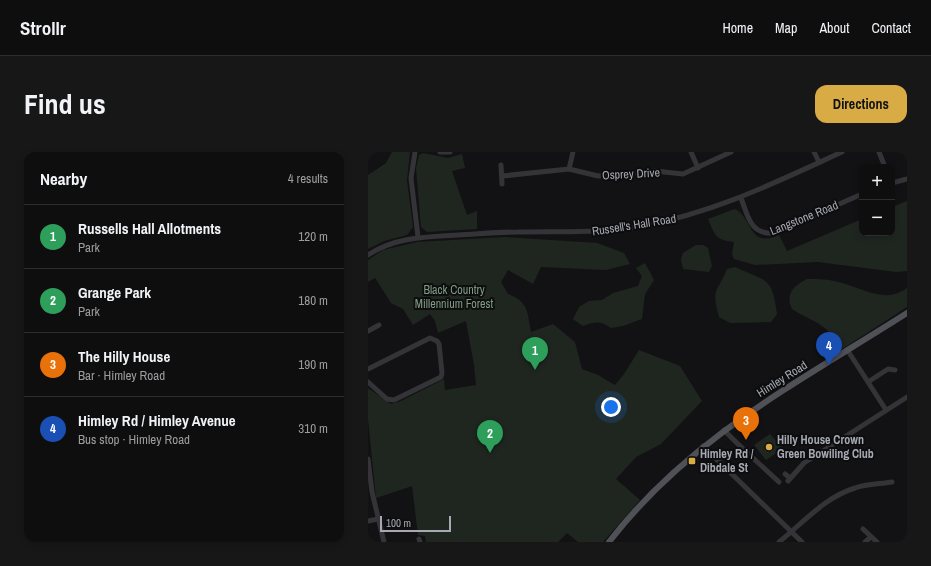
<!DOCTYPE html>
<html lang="en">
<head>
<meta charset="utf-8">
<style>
  :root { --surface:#0e0e0f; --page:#171718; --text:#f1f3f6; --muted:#9b9c9e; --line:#2e2e2f; --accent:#d9ab45 }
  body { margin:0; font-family:"Archivo Narrow",sans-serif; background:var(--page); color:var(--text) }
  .controls { position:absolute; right:12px; top:12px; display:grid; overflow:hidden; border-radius:8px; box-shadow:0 2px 6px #0003 }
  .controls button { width:36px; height:36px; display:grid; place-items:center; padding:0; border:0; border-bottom:1px solid var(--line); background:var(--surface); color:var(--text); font:20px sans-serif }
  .scale { position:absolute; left:12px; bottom:10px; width:71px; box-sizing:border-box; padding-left:4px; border:2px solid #a6a9b2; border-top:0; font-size:11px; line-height:14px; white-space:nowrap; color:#a6a9b2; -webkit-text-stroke:3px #0d0d0f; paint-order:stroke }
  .you { position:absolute; left:243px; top:255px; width:14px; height:14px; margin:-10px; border:3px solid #fff; border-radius:50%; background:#1a73e8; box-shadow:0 0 0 6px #1a73e833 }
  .badge { display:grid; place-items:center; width:26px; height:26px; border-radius:50%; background:var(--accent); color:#fff; font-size:13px; font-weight:700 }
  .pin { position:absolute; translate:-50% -33px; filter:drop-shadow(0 1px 2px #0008) }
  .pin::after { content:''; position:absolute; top:21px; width:14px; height:12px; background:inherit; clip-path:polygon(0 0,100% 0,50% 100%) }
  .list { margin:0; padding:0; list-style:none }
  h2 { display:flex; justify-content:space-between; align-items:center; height:52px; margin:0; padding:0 16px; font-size:17px }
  h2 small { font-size:13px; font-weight:400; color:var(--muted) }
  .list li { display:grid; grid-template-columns:26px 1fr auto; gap:12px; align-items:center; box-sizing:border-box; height:64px; padding:0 16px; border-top:1px solid var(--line) }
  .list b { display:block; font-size:15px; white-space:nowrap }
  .list p { margin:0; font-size:13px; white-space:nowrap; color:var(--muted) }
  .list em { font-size:13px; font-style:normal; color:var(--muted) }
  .map { position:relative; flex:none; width:539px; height:390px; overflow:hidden; border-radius:12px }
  header { display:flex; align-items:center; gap:24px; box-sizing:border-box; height:56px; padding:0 20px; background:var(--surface); border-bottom:1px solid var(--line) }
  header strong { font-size:19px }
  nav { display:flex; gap:22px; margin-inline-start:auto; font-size:14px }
  .intro { display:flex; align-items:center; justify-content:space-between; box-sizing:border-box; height:96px; padding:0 24px }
  h1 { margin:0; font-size:28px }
  .button { padding:10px 18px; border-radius:12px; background:var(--accent); color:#111; font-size:14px; font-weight:700 }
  main { display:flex; gap:24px; padding:0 24px }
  aside { flex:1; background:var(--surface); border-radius:12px; box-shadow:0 2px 6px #0003 }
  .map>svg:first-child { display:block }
  .green { fill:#1f2620 }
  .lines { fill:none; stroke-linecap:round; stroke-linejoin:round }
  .minor { stroke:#343438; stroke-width:5 }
  .major { stroke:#505157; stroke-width:6 }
  .poi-dot { fill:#d9ab45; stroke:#0d0d0f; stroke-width:1.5 }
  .labels { text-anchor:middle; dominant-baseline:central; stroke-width:4; stroke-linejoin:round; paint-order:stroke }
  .street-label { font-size:12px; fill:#a6a9b2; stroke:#0d0d0f }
  .park-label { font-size:12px; fill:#7f9b81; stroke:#0d0d0f }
  .poi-label { font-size:12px; font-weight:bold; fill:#a6a9b2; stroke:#0d0d0f; text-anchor:start }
</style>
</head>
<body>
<header>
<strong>Strollr</strong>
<nav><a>Home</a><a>Map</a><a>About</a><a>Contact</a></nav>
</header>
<div class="intro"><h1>Find us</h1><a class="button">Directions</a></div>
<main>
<aside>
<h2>Nearby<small>4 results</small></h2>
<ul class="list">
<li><span class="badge" style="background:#2e9e5b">1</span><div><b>Russells Hall Allotments</b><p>Park</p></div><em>120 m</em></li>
<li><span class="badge" style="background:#2e9e5b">2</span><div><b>Grange Park</b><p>Park</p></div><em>180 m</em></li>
<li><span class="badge" style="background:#e8710a">3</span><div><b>The Hilly House</b><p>Bar · Himley Road</p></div><em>190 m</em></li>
<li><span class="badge" style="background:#1a4fb4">4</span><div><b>Himley Rd / Himley Avenue</b><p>Bus stop · Himley Road</p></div><em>310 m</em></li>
</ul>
</aside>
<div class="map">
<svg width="539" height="390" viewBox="0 0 539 390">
  <rect width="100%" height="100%" fill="#121214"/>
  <g class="green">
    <path d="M24,0H42L39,28L45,75L39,83L16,89L0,97V23L18,11Z"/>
    <path d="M55,1L80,6L94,2L97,16L84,19L99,63L109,59V77L59,80L53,75L48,16L51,3Z"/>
    <path d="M539,49V119L528,120L450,110L387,113L366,107L364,102L366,90C348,88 347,84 340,67L367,57C385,66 380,97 411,83L419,99L494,67V81H524V55Z"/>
    <path d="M137,85L229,91L256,101L262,112L238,118L173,115L165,132L140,118L133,130L140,142C161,150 159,160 163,180L185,172L207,190L214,217L230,223L247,233L256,222L271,198L312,214L334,249L293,292L268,305L248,327L272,348L235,390H210L199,381L190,390H58L57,384L50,383L44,334L8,346L0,267V236L23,252L33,249L76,227L77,238L108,233L106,213L98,169L70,181L67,169L62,162L45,173L35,157L23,151L7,126L0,130V108L15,98L49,90Z"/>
    <path d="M328,93H335L340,96L344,114L341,120L315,117L313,107L315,101Z"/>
    <path d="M277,111L286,128L277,142L274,167L255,174L243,176C232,168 226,170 215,174L205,167L211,155L221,149L234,148L245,141L270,134L274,124L268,116Z"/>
    <path d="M367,115C399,130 404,124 409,162L403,170L362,171L351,165C343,135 349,142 359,117Z"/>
    <path d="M439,127C450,127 460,127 470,130C493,135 517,153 539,136V155L471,199C466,193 465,183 460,179C449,168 435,165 424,157C417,141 426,134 439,127Z"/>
    <path d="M402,282L415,297L398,308L386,293Z"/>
  </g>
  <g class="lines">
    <g class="minor">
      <path d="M47,0L43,26L50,85"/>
      <path d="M72,0H82"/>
      <path d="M323,0L330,16"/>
      <path d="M446,0L451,10"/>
      <path d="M511,0L517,15"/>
      <path d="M133,13L134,32"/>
      <path d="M201,17L205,0"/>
      <path d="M134,24L201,17L230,24L287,19L315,22L363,0"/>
      <path d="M524,31L539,27"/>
      <path d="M373,46C380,64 382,83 406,81L494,42"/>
      <path d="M0,103C27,85 58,85 90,83C110,82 130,80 150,80C192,79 232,82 274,74C348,60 406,31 474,0"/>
      <path d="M0,179L11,173"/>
      <path d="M480,199L518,258"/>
      <path d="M0,217L62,186L69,189L71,192L74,221L73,225L26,248L19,247L0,230"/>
      <path d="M500,230L520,217L527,218"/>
      <path d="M356,278C374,297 392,312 411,330"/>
      <path d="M335,294L434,390"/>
      <path d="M0,307L4,340L16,390"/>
      <path d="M417,322L422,326"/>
      <path d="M420,329L436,311L539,245"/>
      <path d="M0,369L10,367"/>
      <path d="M495,377L509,390"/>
      <path d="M51,387L52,390"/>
      <path d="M411,390C435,371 457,345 487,336C498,332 512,332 524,330"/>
      <path d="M497,390L503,385"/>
    </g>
    <path class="major" d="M241,390C321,286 431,230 539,161"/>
  </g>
  <g class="poi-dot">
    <circle cx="401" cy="295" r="4"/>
    <rect x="320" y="305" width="8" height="8" rx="2"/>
  </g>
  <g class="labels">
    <g class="street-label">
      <text transform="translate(263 22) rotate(-3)">Osprey Drive</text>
      <text transform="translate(436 66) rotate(-22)">Langstone Road</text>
      <text transform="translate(266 73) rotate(-9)">Russell's Hall Road</text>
      <text transform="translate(414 227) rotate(-32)">Himley Road</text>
    </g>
    <g class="park-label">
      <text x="86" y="138">Black Country<tspan x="86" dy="14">Millennium Forest</tspan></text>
    </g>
    <g class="poi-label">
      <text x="409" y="288">Hilly House Crown<tspan x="409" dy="14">Green Bowiling Club</tspan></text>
      <text x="332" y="302">Himley Rd /<tspan x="332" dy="14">Dibdale St</tspan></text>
    </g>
  </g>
</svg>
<div class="controls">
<button>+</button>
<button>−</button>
</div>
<div class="scale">100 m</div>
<div class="you"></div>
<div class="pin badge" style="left:167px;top:218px;background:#2e9e5b">1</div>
<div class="pin badge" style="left:122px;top:301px;background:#2e9e5b">2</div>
<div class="pin badge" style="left:378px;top:288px;background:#e8710a">3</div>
<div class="pin badge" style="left:461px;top:213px;background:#1a4fb4">4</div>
</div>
</main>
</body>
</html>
